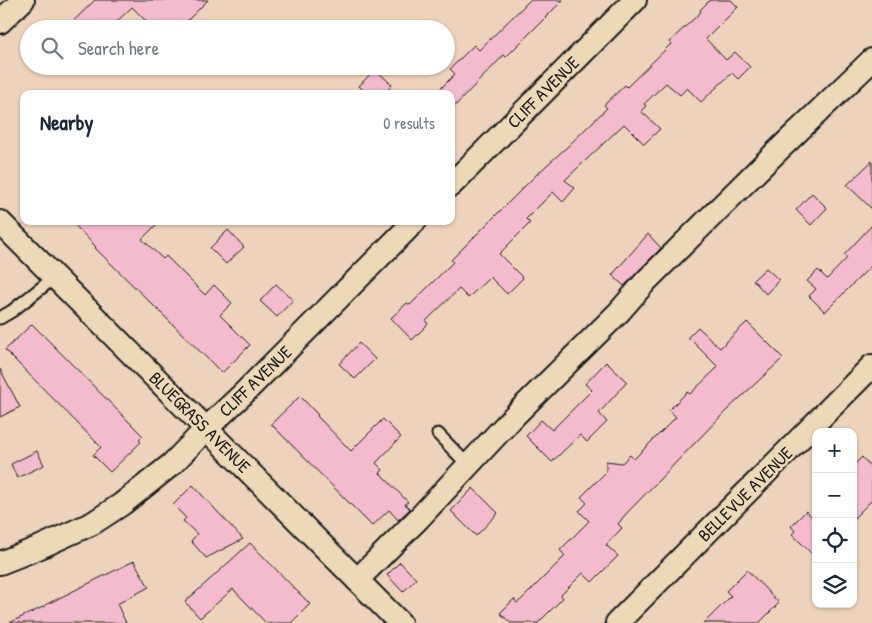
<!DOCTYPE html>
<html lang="en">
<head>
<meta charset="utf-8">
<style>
  :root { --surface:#fff; --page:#f2f2f3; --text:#1f2937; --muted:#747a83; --line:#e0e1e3 }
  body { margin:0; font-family:"Patrick Hand",sans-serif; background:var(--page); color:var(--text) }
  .controls { position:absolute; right:15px; bottom:15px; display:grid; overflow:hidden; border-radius:10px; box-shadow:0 1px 4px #0004 }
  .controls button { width:45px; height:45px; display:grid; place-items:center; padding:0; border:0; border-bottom:1px solid var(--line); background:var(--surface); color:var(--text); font:25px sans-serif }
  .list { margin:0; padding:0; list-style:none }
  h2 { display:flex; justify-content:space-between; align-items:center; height:65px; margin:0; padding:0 20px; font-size:21px }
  h2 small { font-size:16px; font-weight:400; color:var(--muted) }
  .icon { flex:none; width:28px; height:28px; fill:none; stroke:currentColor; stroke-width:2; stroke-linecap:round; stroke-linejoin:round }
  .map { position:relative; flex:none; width:872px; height:623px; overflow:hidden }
  .search { position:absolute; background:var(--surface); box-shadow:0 1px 4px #0004; left:20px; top:20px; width:435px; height:55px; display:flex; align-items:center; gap:12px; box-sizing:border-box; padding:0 18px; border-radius:28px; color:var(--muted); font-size:19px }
  .panel { position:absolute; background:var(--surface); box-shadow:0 1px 4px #0004; left:20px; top:90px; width:435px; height:135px; border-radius:10px }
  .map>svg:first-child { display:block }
  .building { fill:#f4bbce; stroke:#1c1c1c }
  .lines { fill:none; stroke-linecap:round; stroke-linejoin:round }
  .service-casing { stroke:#1c1c1c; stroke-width:15 }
  .minor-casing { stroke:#1c1c1c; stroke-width:26 }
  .service { stroke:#edd9b7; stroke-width:11 }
  .minor { stroke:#edd9b7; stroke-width:22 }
  .labels { text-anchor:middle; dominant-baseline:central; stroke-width:5; stroke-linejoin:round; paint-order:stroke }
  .street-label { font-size:18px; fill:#1c1c1c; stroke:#edd9b7 }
</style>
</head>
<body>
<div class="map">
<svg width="872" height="623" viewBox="0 0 872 623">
  <rect width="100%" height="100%" fill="#eed3bc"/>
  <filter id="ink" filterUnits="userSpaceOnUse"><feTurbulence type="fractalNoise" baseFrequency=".02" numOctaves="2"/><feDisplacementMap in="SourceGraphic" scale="10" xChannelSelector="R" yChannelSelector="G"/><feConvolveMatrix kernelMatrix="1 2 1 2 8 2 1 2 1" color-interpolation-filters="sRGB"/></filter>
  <g filter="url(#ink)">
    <g class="building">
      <path d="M95,0H208L179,29H154L132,7L109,29H65Z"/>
      <path d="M530,0H563L506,57L504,55L451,110V94H435L455,74L450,69L474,45L479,50Z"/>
      <path d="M710,0H731L738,7L706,39L726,60L735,52L750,67L738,79L732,73L701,102L687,88L680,95L666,83L644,104L646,106L641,111L660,129L644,144L624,124L565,180L575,188L563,202L553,192L526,219L530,223L499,254L523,278L507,294L490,277L468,298L459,289L426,321L428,324L412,340L391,318L407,303L410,305L453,262L451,260L537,174L567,147L607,108L604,105L625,85L627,87L671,44L669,42L701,12L700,10Z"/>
      <path d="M375,69L392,85L384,94H367L359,86Z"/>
      <path d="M872,161V209L847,185Z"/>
      <path d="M812,193L827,208L811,225L796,210Z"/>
      <path d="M71,221H160L142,239L163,259L166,256L205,295L214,285L232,303L220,315L250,345L222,373L95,248L96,247Z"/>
      <path d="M872,225V265L825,312L809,296L816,289L807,281L818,270L827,279L847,258L844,255Z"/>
      <path d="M228,230L244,247L226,264L210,248Z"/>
      <path d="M648,234L661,248L624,286L612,275Z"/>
      <path d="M766,268L779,280L766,294L753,280Z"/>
      <path d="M276,284L293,300L277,317L260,301Z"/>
      <path d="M747,322L783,358L726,411L625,515L618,524L622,528L606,545L618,556L592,582L583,573L561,595L563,598L538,623H511L500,613L514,599L517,603L522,599L565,556L560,550L589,521L579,511L587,503L581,497L606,472V461L622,463L630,455L634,459L676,417L669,410L687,392L690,394L718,367L688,337L698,327L720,348Z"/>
      <path d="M32,324L143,436L139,440L141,442L110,472L93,455L101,447L5,350Z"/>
      <path d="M359,343L375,359L355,379L339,364Z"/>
      <path d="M606,362L627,382L599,413L607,422L587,442L580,435L552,462L526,436L541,420L552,430L592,390L585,384Z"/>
      <path d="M0,369L20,407L0,417Z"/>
      <path d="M300,396L318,415L317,416L351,451L383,419L401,437L376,463L383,470L380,473L408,502L405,504L410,509L398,520L389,510L372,526L271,424Z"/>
      <path d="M37,451L44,465L17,478L11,464Z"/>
      <path d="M862,457L872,468V500L853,519V466Z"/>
      <path d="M193,485L202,495L243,539L206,558L191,541L197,534L183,521L186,518L173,505Z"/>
      <path d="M473,488L498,513L476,536L451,511Z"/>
      <path d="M806,511L816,521V558L792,534L795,531L791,526Z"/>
      <path d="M250,543L310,604L291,623H266L233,589L200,618L185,602Z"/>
      <path d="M134,561L149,587L117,604L126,623H9L45,606V605Z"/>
      <path d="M400,562L416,579L403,592L387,575Z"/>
      <path d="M747,570L779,603L759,623H704L731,596L726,591Z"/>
    </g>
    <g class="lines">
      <defs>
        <g id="service">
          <path d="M0,318L12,311L55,277"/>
          <path d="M438,434L468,465"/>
        </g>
        <g id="minor">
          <path d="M0,22L23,0"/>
          <path d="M451,185L635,0"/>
          <path d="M0,222L400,623"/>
          <path d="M0,563L38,548L93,523L122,504L172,464L207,428L244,393L415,221"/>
          <path d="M357,580L419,518L516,414L619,312L646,281L765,163L872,60"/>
          <path d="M617,623L872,366"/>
        </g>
      </defs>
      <use href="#service" class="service-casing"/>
      <use href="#minor" class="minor-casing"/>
      <use href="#service" class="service"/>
      <use href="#minor" class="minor"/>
    </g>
  </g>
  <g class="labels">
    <g class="street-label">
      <text transform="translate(543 92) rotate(-45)">CLIFF AVENUE</text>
      <text transform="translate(255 381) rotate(-44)">CLIFF AVENUE</text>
      <text transform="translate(200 422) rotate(45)">BLUEGRASS AVENUE</text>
      <text transform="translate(745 494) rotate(-45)">BELLEVUE AVENUE</text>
    </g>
  </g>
</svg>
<div class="controls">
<button>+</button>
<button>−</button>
<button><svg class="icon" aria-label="locate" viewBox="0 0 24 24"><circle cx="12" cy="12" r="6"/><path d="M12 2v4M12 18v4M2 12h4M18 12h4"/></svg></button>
<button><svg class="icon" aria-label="layers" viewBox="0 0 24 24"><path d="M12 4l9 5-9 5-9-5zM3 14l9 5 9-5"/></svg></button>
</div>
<div class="search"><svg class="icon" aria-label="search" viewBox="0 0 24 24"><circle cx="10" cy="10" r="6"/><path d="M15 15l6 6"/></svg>Search here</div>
<section class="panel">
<h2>Nearby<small>0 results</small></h2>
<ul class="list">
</ul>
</section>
</div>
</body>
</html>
